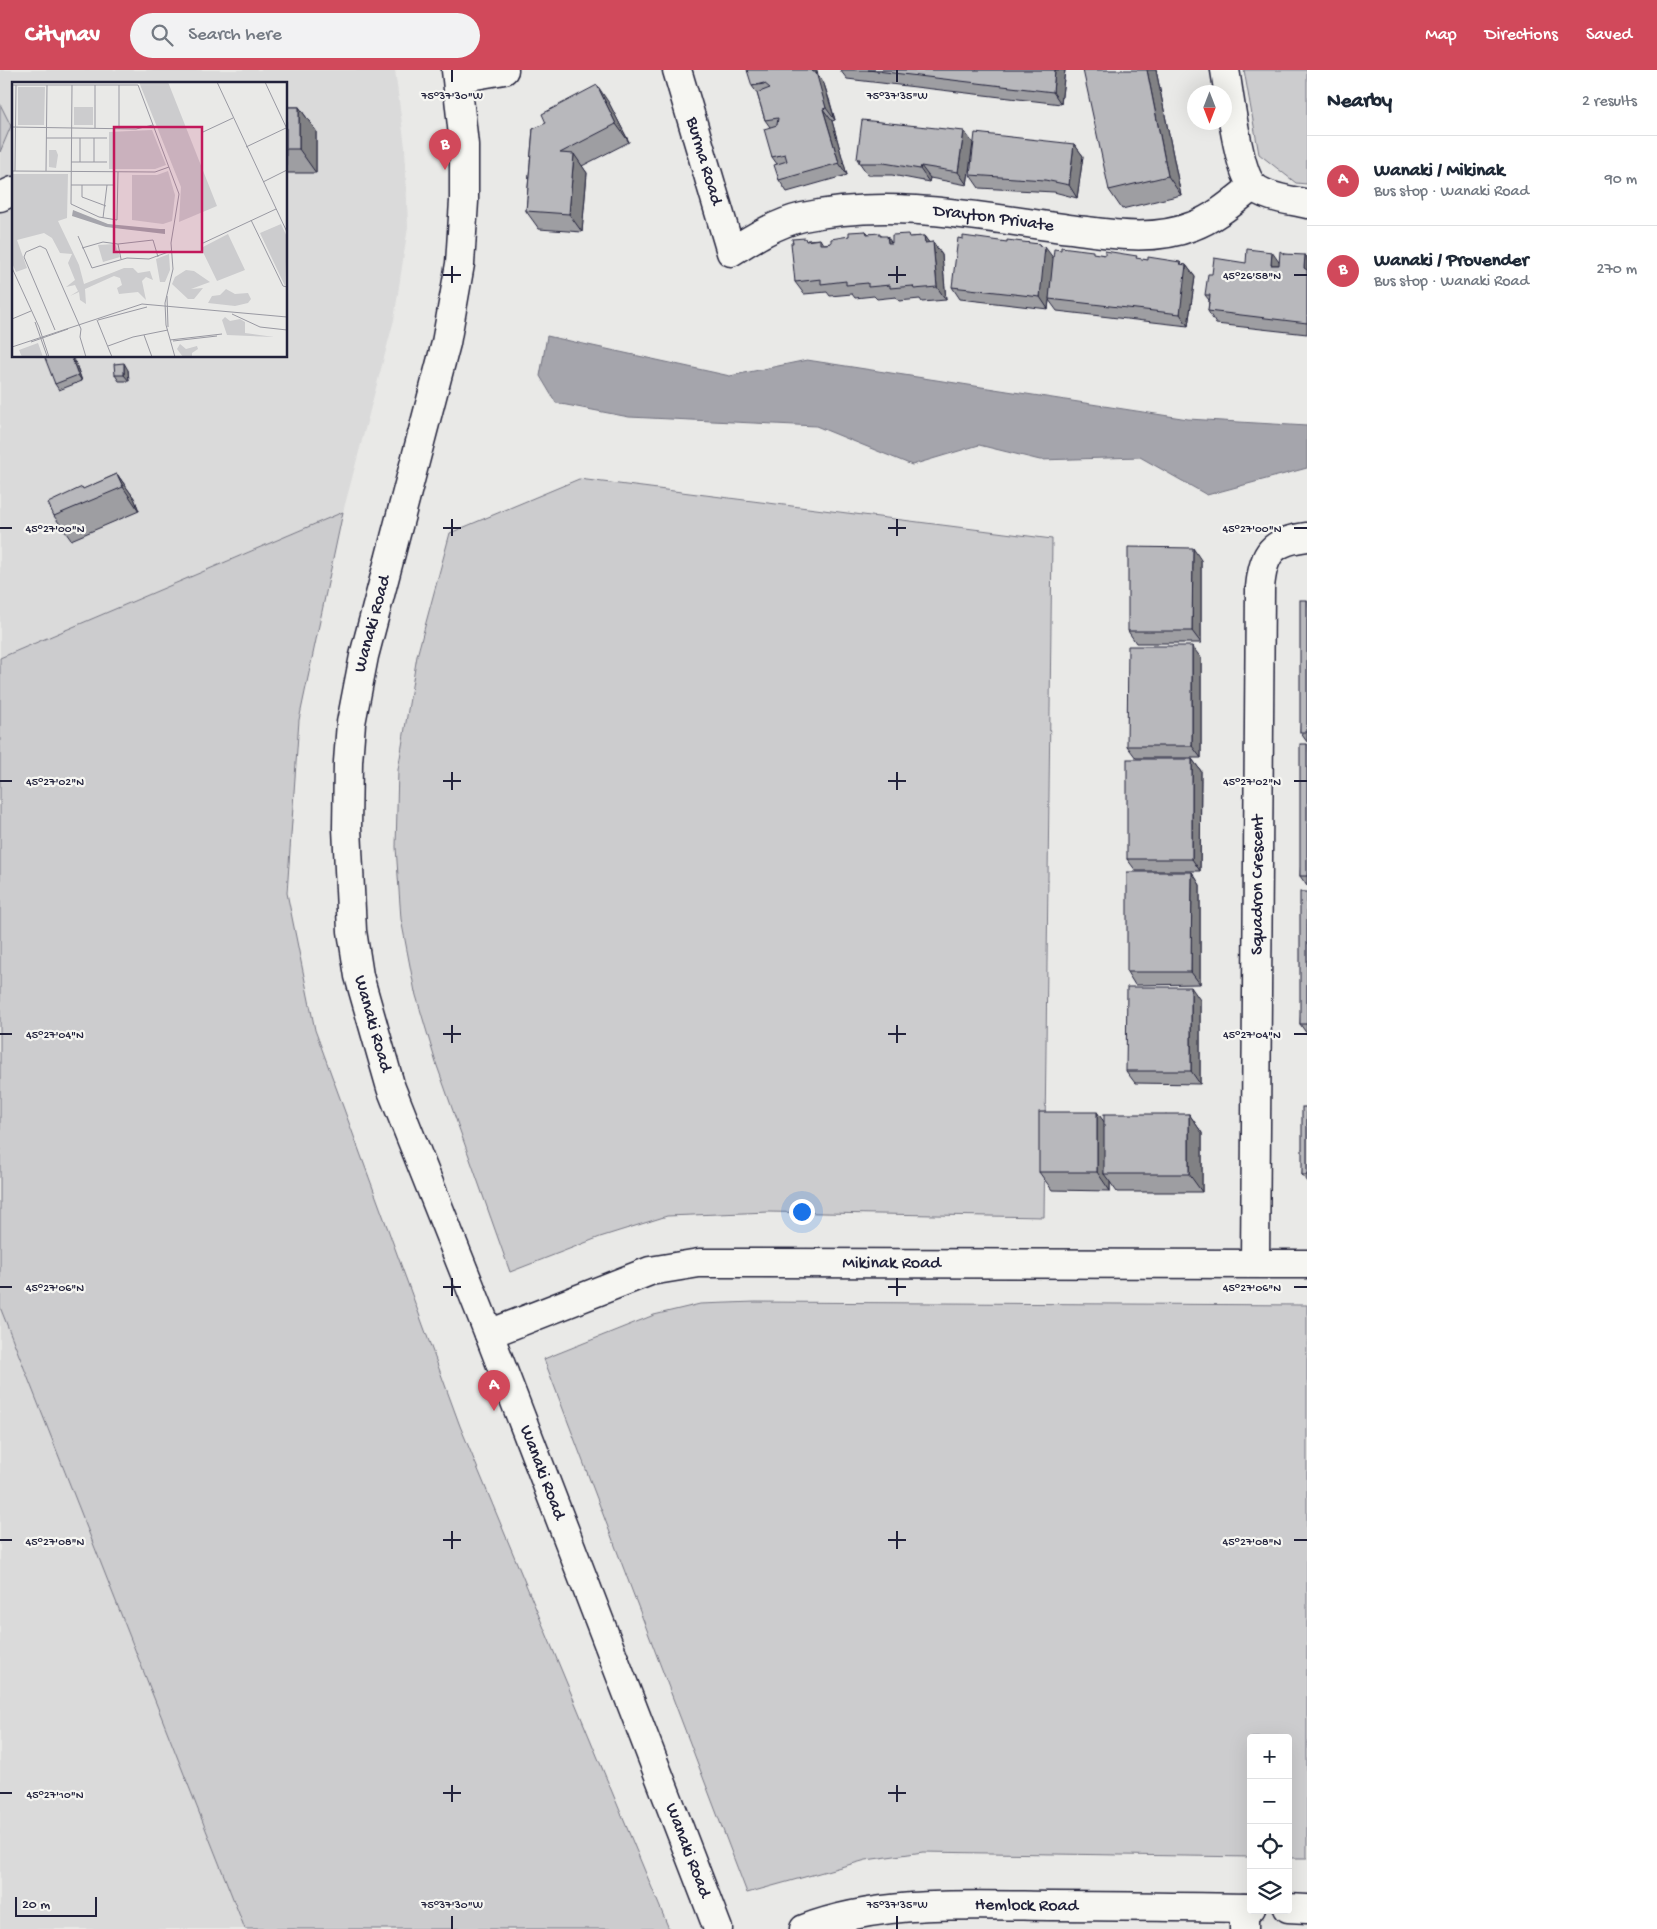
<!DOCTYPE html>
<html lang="en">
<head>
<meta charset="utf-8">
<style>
  :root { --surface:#fff; --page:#f2f2f3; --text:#1f2937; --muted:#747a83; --line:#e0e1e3; --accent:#d1495b }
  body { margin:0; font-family:"Gochi Hand",sans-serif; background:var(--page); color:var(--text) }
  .controls { position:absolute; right:15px; bottom:15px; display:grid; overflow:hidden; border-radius:5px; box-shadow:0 5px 20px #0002 }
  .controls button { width:45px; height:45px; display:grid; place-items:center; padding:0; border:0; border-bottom:1px solid var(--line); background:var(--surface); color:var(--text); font:25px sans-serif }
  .compass { position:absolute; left:1187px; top:15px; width:45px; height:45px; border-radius:50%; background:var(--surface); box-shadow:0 5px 20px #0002; rotate:180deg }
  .scale { position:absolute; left:15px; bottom:12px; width:82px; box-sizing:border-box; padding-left:5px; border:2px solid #22223b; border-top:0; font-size:14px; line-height:18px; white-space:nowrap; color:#22223b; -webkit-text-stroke:4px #f6f6f2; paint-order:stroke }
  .you { position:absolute; left:801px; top:1141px; width:18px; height:18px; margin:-12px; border:4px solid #fff; border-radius:50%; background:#1a73e8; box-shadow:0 0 0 8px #1a73e833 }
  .badge { display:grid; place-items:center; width:32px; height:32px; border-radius:50%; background:var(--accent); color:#fff; font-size:16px; font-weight:700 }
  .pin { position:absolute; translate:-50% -41px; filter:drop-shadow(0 1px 2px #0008) }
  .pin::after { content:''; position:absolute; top:26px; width:18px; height:15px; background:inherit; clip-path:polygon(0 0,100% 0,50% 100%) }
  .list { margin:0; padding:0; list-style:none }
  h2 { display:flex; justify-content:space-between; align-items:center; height:65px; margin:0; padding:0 20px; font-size:21px }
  h2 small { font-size:16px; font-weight:400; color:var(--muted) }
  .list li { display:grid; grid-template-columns:32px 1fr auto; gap:15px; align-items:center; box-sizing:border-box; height:90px; padding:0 20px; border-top:1px solid var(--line) }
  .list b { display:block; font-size:19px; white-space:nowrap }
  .list p { margin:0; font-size:16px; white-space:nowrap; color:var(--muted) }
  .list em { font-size:16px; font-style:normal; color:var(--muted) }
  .icon { flex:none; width:28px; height:28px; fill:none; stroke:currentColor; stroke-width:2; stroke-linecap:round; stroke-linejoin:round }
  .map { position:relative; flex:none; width:1307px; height:1859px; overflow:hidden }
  header { display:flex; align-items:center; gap:30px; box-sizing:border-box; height:70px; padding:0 25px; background:var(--accent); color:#fff }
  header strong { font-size:24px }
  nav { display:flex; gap:28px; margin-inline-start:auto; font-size:18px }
  .search { width:350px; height:45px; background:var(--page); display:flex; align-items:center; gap:12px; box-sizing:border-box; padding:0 18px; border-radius:28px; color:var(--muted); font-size:19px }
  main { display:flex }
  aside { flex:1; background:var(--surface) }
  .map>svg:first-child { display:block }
  .built { fill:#dadada; fill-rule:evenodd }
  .green { fill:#ccccce; stroke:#777784 }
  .water { fill:#a5a5ac; stroke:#71717f }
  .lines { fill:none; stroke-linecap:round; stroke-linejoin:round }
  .minor-casing { stroke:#22223b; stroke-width:31 }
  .tertiary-casing { stroke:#22223b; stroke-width:31 }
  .minor { stroke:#f6f6f2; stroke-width:28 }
  .tertiary { stroke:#f6f6f2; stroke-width:28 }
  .wall { fill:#9e9ea2; stroke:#22223b }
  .shaded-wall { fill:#818184; stroke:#22223b }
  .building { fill:#b8b8bc; stroke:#22223b }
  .ticks { fill:none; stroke:#22223b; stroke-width:2 }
  .labels { text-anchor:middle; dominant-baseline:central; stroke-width:4.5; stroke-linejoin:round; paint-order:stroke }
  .street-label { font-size:18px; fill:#22223b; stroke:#f6f6f2 }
  .inset-road { fill:none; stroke:#9999a2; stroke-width:1 }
  .view { fill:#c2185b; fill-opacity:0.15; stroke:#c2185b; stroke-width:2.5 }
  .inset-edge { fill:none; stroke:#22223b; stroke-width:2.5 }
  .ticks-label { font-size:12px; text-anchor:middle; fill:#22223b; stroke:#f6f6f2; stroke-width:4.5; stroke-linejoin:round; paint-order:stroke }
</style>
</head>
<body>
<header>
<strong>Citynav</strong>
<div class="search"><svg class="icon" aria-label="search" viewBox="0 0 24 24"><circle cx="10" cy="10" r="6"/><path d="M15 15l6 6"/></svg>Search here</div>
<nav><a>Map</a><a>Directions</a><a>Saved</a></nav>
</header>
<main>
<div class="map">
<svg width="1307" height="1859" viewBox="0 0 1307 1859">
  <rect width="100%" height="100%" fill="#e9e9e7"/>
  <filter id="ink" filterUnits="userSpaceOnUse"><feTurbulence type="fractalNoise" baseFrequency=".02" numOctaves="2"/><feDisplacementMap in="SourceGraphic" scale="10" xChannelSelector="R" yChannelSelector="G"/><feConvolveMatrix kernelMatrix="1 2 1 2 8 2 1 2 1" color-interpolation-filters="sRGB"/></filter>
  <g filter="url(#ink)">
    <g class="built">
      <path d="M0,0H395L405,77L408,157L394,250L343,442L0,588ZM14,14H286V286H14Z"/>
      <path d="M0,1237L245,1859H0Z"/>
    </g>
    <g class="green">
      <path d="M1244,0H1307V114L1296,113L1259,84Z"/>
      <path d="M0,34L11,56L0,82Z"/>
      <path d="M579,409L1052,469L1044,1147L769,1142L667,1146L600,1167L510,1202L436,993L415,922L401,849L396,777L398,700L417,586L450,463Z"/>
      <path d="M343,442L299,650L287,823L315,960L460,1356L669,1859H245L0,1237V588Z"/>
      <path d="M755,1232L1307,1235V1788H1288V1668H1251V1787L923,1782L866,1790L747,1823L544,1289L654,1245L700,1234Z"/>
    </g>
    <path class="water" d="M547,266L730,306L807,290L1188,349L1307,356V398L1207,425L1140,387L1040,390L979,375L912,395L816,356L629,347L556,333L540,306Z"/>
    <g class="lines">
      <defs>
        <g id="minor">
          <path id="s1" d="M677,0L731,182C753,168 777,153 803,147C892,128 981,147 1070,159C1111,164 1153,172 1193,156C1215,148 1234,131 1253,116"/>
          <path d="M1225,0C1229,23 1238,101 1253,116C1265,128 1291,130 1307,134"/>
          <path d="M458,8L504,0"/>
          <path d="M0,127L13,121"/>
          <path id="s2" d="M1255,1193L1260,518C1263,483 1272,471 1307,467"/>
          <path id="s3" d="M489,1264L650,1201L699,1193L1307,1194"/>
          <path d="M1244,1859V1838"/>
        </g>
        <g id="tertiary">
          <path id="s4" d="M456,0L464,75V131L460,194L446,273L364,586L351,653L348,692L347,758L352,861L359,906L391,1018L489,1264L718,1859"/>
          <path d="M1288,1838L1307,1839"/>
          <path id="s5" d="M804,1859C880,1830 968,1835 1049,1836C1116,1836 1183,1837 1251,1838"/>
        </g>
      </defs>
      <use href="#minor" class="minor-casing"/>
      <use href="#tertiary" class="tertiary-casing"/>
      <use href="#minor" class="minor"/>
      <use href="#tertiary" class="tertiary"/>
    </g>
    <g class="wall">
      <path d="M840,0H1065L1061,34L847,9Z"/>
      <path d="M1156,0L1181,125L1122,139L1109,120Z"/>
      <path d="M818,5L824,14L830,32L835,50L832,51L847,105L787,122L779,110L777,94L772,87L770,57L765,50L757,23L752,16Z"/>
      <path d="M609,33L629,72L582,96L587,103L582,162L539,159L526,141L533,59Z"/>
      <path d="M286,37H299L316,61V103H286Z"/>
      <path d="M973,73L967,115L930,108L929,112L892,105H868L857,89Z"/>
      <path d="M1074,74L1083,86L1077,128L1054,122L979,118L970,105Z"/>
      <path d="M866,161L869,164L882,166L892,173L911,167L924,166L929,173L933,172L942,185L946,230L922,232L920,229L899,231L896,227L877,229L874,226L855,228L852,224L830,226L827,222L804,224L795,212L807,170L820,169L823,174L831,173L849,166Z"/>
      <path d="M1007,172L1039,174L1053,188L1095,184L1186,195L1195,207L1188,256L1057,241L1049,230L1048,239L960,229L952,217Z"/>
      <path d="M1284,184L1307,187V264L1216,254L1208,241L1209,230L1205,225L1246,193L1279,192Z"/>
      <path d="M49,286H73L82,311L59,320L55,314Z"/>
      <path d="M128,300L129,311H119L115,305Z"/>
      <path d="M117,404L134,428L139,441L71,470L54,446L84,419Z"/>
      <path d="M1201,490V573H1136L1128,561Z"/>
      <path d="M1307,530V672L1300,662Z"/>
      <path d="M1201,588V688H1136L1127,676Z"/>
      <path d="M1307,674V816L1300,806Z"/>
      <path d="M1192,689L1201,701L1200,801H1136L1127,789Z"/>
      <path d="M1192,802L1200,815V914L1135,915L1127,902Z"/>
      <path d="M1307,822V964L1300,954Z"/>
      <path d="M1200,930V1014L1135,1013L1126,1001Z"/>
      <path d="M1307,1037V1112L1302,1105Z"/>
      <path d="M1097,1042L1104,1053L1189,1044L1202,1063V1122H1117L1110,1112V1121L1052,1120L1039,1102Z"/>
    </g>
    <g class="shaded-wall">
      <path d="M812,0H817L818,5L824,14L835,50L826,38Z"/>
      <path d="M1055,0H1065L1061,34L1053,22Z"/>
      <path d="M1147,0H1156L1181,125L1168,106Z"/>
      <path d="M597,15L609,33L629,72L616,54Z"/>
      <path d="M299,37L316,61V103L299,79Z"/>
      <path d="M823,39L832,51L847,105L839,93Z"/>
      <path d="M964,61L973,73L967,115L958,102Z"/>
      <path d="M1074,74L1083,86L1077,128L1069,115Z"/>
      <path d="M574,84L587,103L582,162L569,144Z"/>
      <path d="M921,96L930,108L929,112L920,99Z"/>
      <path d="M887,166L895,178L888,173Z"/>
      <path d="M924,166L933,178L925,173Z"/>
      <path d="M933,172L942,185L946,230L937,217Z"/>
      <path d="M1039,174L1045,182V177L1054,189L1048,239L1040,227Z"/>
      <path d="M1272,182L1281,195H1271Z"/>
      <path d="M1305,185L1307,187V203L1304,198Z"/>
      <path d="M1180,192L1186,199V195L1195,207L1188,256L1180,244Z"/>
      <path d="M71,286H73L82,311L78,305Z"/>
      <path d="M124,293L128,300L129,311L124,305Z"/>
      <path d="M117,404L134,428L139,441L123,417Z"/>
      <path d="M1193,478L1201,490V573L1192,561Z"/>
      <path d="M1192,576L1201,588V688L1192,676Z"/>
      <path d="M1192,689L1201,701L1200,801L1192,789Z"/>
      <path d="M1192,802L1200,815V914L1191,902Z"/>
      <path d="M1191,917L1200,930V1014L1191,1001Z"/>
      <path d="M1097,1042L1110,1060L1104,1104L1110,1112V1121L1097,1102Z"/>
      <path d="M1189,1044L1202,1063V1122L1189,1104Z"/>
    </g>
    <g class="building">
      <path d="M747,0H812L813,2H816L826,38L823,39L839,93L779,110L774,95L787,91L785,84L772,87L764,59L777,55L778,48L765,50L757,23L770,18L764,13L752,16Z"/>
      <path d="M868,0H1055L1053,22Z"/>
      <path d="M1083,0H1147L1168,106L1109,120Z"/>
      <path d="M597,15L616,54L560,83L574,84L569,144L526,141L533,59L546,53L542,44Z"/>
      <rect x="286" y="37" width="13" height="42"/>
      <path d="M862,50L964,61L958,102L921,96L920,99L884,93H859L860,89H857Z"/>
      <path d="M975,63L1074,74L1069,115L1045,110L970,105Z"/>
      <path d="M866,161L867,164L880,163V166H887L888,173H892V165L908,164L909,167L924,166L925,173L933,172L937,217L914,219L913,216L890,218V215L868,217V213L846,215V211L821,214V209L795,212L791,173H793L792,169L805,168L806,171L820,169V174H826L831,173V169L849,166V162Z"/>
      <path d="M963,166L1007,172V170L1039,174V176L1045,177L1040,227L952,217L958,168L963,169Z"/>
      <path d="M1061,177L1093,181V183L1105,185V181L1137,186L1136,188L1148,190V187L1180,192V194L1186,195L1180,244L1049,229L1054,179L1061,180Z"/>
      <path d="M1247,179L1272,182L1271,195H1279L1280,181L1284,184L1305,185L1304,198L1307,200V253L1208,241L1210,225H1205L1208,204H1212L1214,188L1246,193Z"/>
      <path d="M49,286H71L78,305L55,314L45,288Z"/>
      <path d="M124,293V305H115L114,294Z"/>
      <path d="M117,404L123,417L54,446L48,433L82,417L83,419Z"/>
      <path d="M1128,477L1193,478L1192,561H1128Z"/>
      <rect x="1300" y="530" width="7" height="132"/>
      <path d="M1128,576H1192V676H1127Z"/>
      <rect x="1300" y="674" width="7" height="132"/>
      <rect x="1127" y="689" width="65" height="100"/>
      <path d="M1127,802H1192L1191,902H1127Z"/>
      <rect x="1300" y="822" width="7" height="132"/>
      <path d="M1127,917H1191V1001H1126Z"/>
      <rect x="1302" y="1037" width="5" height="68"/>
      <rect x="1039" y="1042" width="58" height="60"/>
      <rect x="1104" y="1044" width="85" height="60"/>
    </g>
  </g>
  <path class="ticks" d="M452,0V12M897,0V12M452,196V213M897,196V213M443,205H461M888,205H906M1294,205H1307M452,449V466M897,449V466M0,458H12M443,458H461M888,458H906M1294,458H1307M452,702V720M897,702V720M0,711H12M443,711H461M888,711H906M1294,711H1307M452,955V973M897,955V973M0,964H12M443,964H461M888,964H906M1294,964H1307M452,1208V1226M897,1208V1226M0,1217H12M443,1217H461M888,1217H906M1294,1217H1307M452,1461V1479M897,1461V1479M0,1470H12M443,1470H461M888,1470H906M1294,1470H1307M452,1715V1732M897,1715V1732M0,1723H12M443,1723H461M888,1723H906M452,1846V1859M897,1846V1859"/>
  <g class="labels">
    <g class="street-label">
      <text stroke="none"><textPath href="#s1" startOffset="95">Burma Road</textPath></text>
      <text stroke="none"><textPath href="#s1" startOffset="462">Drayton Private</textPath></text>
      <text transform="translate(373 554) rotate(-75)">Wanaki Road</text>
      <text stroke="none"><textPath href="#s2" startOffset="378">Squadron Crescent</textPath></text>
      <text stroke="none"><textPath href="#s4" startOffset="970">Wanaki Road</textPath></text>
      <text stroke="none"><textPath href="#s3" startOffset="415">Mikinak Road</textPath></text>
      <text stroke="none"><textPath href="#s4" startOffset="1450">Wanaki Road</textPath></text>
      <text stroke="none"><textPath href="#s4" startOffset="1855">Wanaki Road</textPath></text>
      <text stroke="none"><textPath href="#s5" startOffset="225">Hemlock Road</textPath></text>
    </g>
  </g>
  <g transform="translate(12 12)">
    <rect width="275" height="275" fill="#e9e9e7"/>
    <path d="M127,0H156L205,124L167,140L169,105ZM6,5H33L32,43H6ZM62,25H81V43H62ZM140,48L154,83L143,87H97V50ZM37,68H44L46,73L44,86L37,85ZM156,89L163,113L160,139L151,142L120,138V93H145ZM0,92H56L55,136L46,139L67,183L72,202L112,186H121L126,191L138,189L141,198L134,195L130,199L134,218L126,210L107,212L105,206L110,203L108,196L102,194L73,207L74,222L68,218L67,210L58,214L66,209L63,203L54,205L63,198L56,181L60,172L48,171L40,156L32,151L5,158L15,186L4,190L0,181ZM269,142L275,155L273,204L248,151ZM216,152L233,188L205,199L189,166ZM103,162L108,175L91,180L86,163ZM157,172L158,188L153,200H148L144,177ZM174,188L182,189L198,200L179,207L191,206L182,217H176L160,202L163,195ZM214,207L223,212L236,211L239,217L236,221L223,224L196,221L200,214L208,213ZM213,235L218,239L228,237L233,240V251L262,255L215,253L210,238ZM26,261L31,275H10L7,268ZM168,262L174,267L185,264L186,267L180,271V275H171L165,267Z" fill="#ccccce"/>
    <path d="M61,128L96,142L148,147H153V152L94,145L60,134Z" fill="#a5a5ac"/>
    <path class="inset-road" d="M205,0L275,150M253,0L275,47M0,3H126L167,112L159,161L161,187L153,221L154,243L163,275M60,3L59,122L87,135L105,138L106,90M0,45L124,47L141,43M83,46V3M107,47V3M191,50L221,36M34,56H95M234,65L274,46M59,80H95M68,80V56M82,80V56M0,89L143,90L157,85M3,89L4,3M34,89L35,3M251,100L275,88M59,103H101M70,103V115L94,124M91,136L95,103M239,138L271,204L275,205M66,154L80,186L115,176L137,177L159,169M106,162L141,158L146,175M106,162L109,177M189,162L264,127M70,166L91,160L106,162M0,186L27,245L37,275M155,214L156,245M220,232L248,245L275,248M0,237L19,229M85,238L100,275M86,238L135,225M23,240L35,274M43,248L12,175L14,170L28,164L34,167L69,247L68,255L74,275M132,253L140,275M158,258L210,252M161,259L205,254M19,260L56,247M96,264L121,255L156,248M0,265L130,222L275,235"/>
    <path class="view" d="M102,45H190V170H102Z"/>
    <rect width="275" height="275" class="inset-edge"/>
  </g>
  <g class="ticks-label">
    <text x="452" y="29">75°37'30"W</text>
    <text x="897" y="29">75°37'35"W</text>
    <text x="1252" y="209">45°26'58"N</text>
    <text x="1252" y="462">45°27'00"N</text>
    <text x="55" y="462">45°27'00"N</text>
    <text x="1252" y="715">45°27'02"N</text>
    <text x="55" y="715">45°27'02"N</text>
    <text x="1252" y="968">45°27'04"N</text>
    <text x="55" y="968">45°27'04"N</text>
    <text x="1252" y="1221">45°27'06"N</text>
    <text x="55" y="1221">45°27'06"N</text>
    <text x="55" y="1475">45°27'08"N</text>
    <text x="1252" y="1475">45°27'08"N</text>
    <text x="55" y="1728">45°27'10"N</text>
    <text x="452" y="1838">75°37'30"W</text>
    <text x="897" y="1838">75°37'35"W</text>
  </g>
</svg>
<div class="controls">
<button>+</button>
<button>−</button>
<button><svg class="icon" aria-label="locate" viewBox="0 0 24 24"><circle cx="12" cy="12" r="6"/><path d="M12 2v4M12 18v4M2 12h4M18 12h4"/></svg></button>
<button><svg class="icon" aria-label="layers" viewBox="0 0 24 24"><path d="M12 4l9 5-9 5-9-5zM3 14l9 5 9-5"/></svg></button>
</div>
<svg class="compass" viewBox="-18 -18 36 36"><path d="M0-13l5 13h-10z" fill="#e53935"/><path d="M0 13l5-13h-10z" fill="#747a83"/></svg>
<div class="scale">20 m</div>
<div class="you"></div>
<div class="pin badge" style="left:494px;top:1341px">A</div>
<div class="pin badge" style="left:445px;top:100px">B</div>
</div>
<aside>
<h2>Nearby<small>2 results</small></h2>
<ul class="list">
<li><span class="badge">A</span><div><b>Wanaki / Mikinak</b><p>Bus stop · Wanaki Road</p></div><em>90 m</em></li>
<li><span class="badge">B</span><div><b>Wanaki / Provender</b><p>Bus stop · Wanaki Road</p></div><em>270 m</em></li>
</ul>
</aside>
</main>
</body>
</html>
